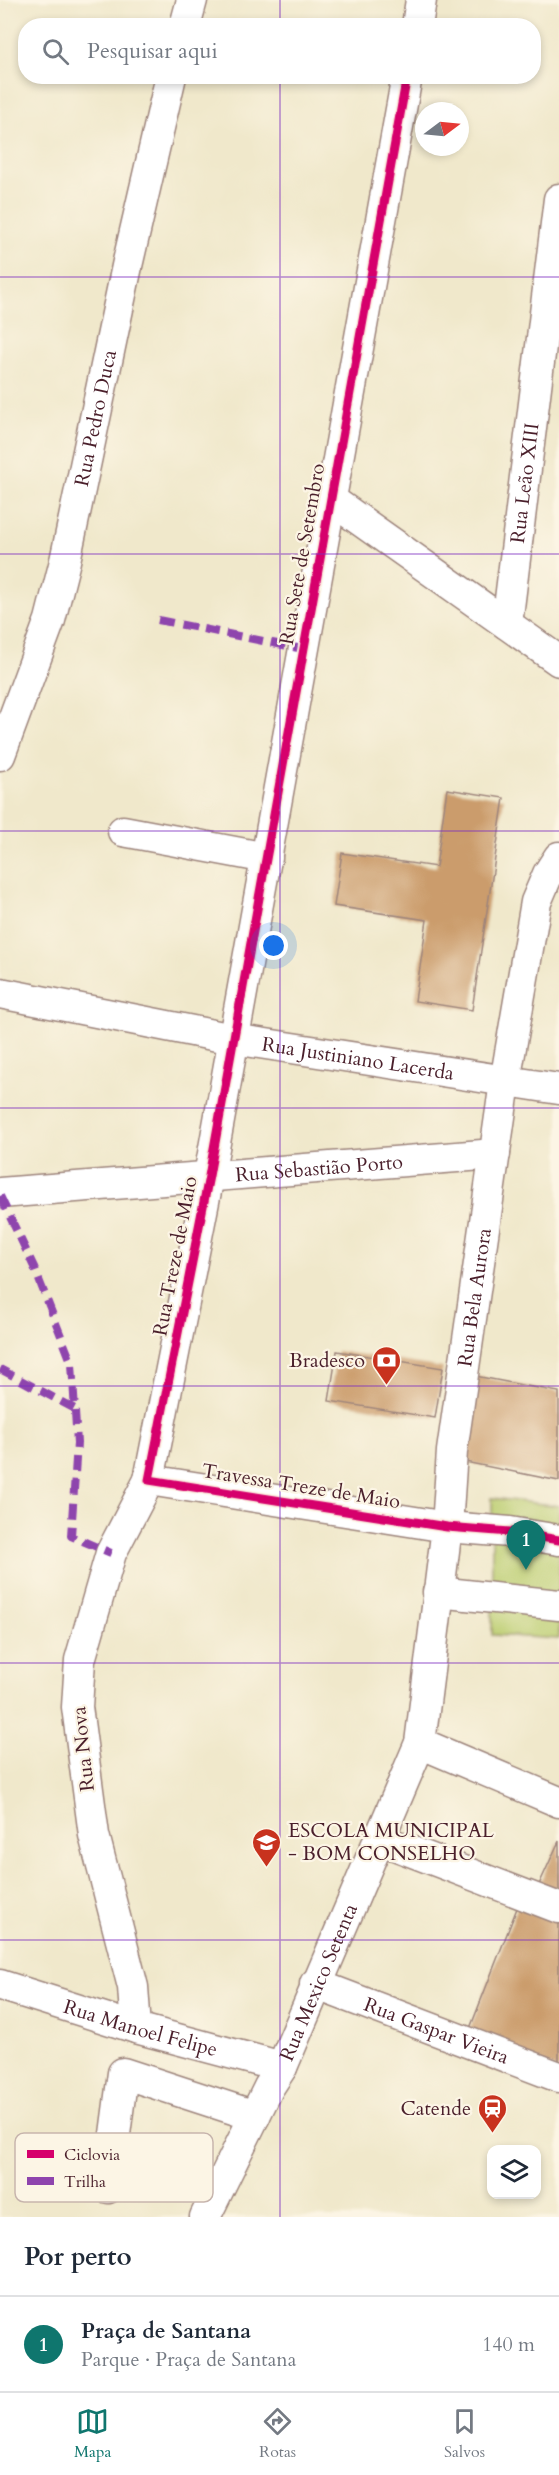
<!DOCTYPE html>
<html lang="pt">
<head>
<meta charset="utf-8">
<style>
  :root { --surface:#fff; --page:#f6f6f7; --text:#1f2937; --muted:#747a83; --line:#e0e1e3; --accent:#0f766e }
  body { margin:0; font-family:Cardo,serif; background:var(--page); color:var(--text) }
  .controls { position:absolute; right:18px; bottom:18px; display:grid; overflow:hidden; border-radius:12px; box-shadow:0 3px 9px #0003 }
  .controls button { width:54px; height:54px; display:grid; place-items:center; padding:0; border:0; border-bottom:2px solid var(--line); background:var(--surface); color:var(--text); font:30px sans-serif }
  .compass { position:absolute; left:415px; top:102px; width:54px; height:54px; border-radius:50%; background:var(--surface); box-shadow:0 3px 9px #0003; rotate:74deg }
  .you { position:absolute; left:274px; top:946px; width:21px; height:21px; margin:-15px; border:4px solid #fff; border-radius:50%; background:#1a73e8; box-shadow:0 0 0 9px #1a73e833 }
  .badge { display:grid; place-items:center; width:39px; height:39px; border-radius:50%; background:var(--accent); color:#fff; font-size:20px; font-weight:700 }
  .pin { position:absolute; translate:-50% -50px; filter:drop-shadow(0 2px 3px #0008) }
  .pin::after { content:''; position:absolute; top:32px; width:21px; height:18px; background:inherit; clip-path:polygon(0 0,100% 0,50% 100%) }
  .list { margin:0; padding:0; list-style:none }
  h2 { display:flex; justify-content:space-between; align-items:center; height:78px; margin:0; padding:0 24px; font-size:26px }
  h2 small { font-size:20px; font-weight:400; color:var(--muted) }
  .list li { display:grid; grid-template-columns:39px 1fr auto; gap:18px; align-items:center; box-sizing:border-box; height:96px; padding:0 24px; border-top:2px solid var(--line) }
  .list b { display:block; font-size:22px; white-space:nowrap }
  .list p { margin:0; font-size:20px; white-space:nowrap; color:var(--muted) }
  .list em { font-size:20px; font-style:normal; color:var(--muted) }
  .icon { flex:none; width:33px; height:33px; fill:none; stroke:currentColor; stroke-width:2; stroke-linecap:round; stroke-linejoin:round }
  .map { position:relative; flex:none; width:559px; height:2217px; overflow:hidden }
  .search { position:absolute; background:var(--surface); box-shadow:0 3px 9px #0003; left:18px; right:18px; top:18px; height:66px; display:flex; align-items:center; gap:15px; box-sizing:border-box; padding:0 21px; border-radius:24px; color:var(--muted); font-size:22px }
  .sheet { height:174px; background:var(--surface) }
  nav { display:flex; justify-content:space-around; align-items:center; box-sizing:border-box; height:84px; border-top:2px solid var(--line); background:var(--surface); font-size:16px; color:var(--muted) }
  nav a { display:grid; justify-items:center; gap:3px }
  nav .on { color:var(--accent) }
  .map>svg:first-child { display:block }
  .green { fill:#bbcd70; stroke:#82764e; stroke-width:1.5 }
  .building { fill:#cb9c6c }
  .lines { fill:none; stroke-linecap:round; stroke-linejoin:round }
  .minor-casing { stroke:#9d847b; stroke-width:33 }
  .minor { stroke:#fff; stroke-width:30 }
  .quiet { stroke:#8e44ad; stroke-width:8; stroke-dasharray:15 8; stroke-linecap:butt }
  .cycleway-casing { stroke:#fcf5e5; stroke-width:13 }
  .cycleway { stroke:#d6006c; stroke-width:9 }
  .grid { fill:none; stroke:#7b2cbf; stroke-width:1.5; stroke-opacity:0.55 }
  .labels { text-anchor:middle; dominant-baseline:central; stroke-width:4.5; stroke-linejoin:round; paint-order:stroke }
  .street-label { font-size:20px; fill:#4a1f2b; stroke:#fcf5e5 }
  .poi-label { font-size:20px; fill:#4a1f2b; stroke:#fcf5e5; text-anchor:end }
  .key { fill:#fcf5e5; stroke:#c7b5ad; stroke-width:1.5 }
  .key-label { font-size:16px; fill:#4a1f2b }
</style>
</head>
<body>
<div class="map">
<svg width="559" height="2217" viewBox="0 0 559 2217">
  <rect width="100%" height="100%" fill="#fcf5e5"/>
  <filter id="ink" filterUnits="userSpaceOnUse"><feTurbulence type="fractalNoise" baseFrequency=".0167" numOctaves="2"/><feDisplacementMap in="SourceGraphic" scale="12" xChannelSelector="R" yChannelSelector="G"/><feConvolveMatrix kernelMatrix="1 2 1 2 8 2 1 2 1" color-interpolation-filters="sRGB"/></filter>
  <filter id="wash" filterUnits="userSpaceOnUse"><feTurbulence type="fractalNoise" baseFrequency=".008" numOctaves="4" result="noise"/><feDisplacementMap in="SourceGraphic" scale="24" xChannelSelector="R" yChannelSelector="G"/><feGaussianBlur stdDeviation="1.35" result="paint"/><feColorMatrix in="noise" values="0 0 0 0 0 0 0 0 0 0 0 0 0 0 0 0 0 1.4 0 .05"/><feComposite in="paint" operator="in"/></filter>
  <g filter="url(#wash)">
    <rect width="100%" height="100%" fill="#f0e8cb"/>
    <path class="green" d="M492,1498L559,1506V1639L492,1635Z"/>
    <g id="blocks">
      <g class="building">
        <path d="M447,789L504,798L472,1010L415,1001L427,920L334,906L342,853L436,867Z"/>
        <path d="M337,1351L443,1368L435,1418L329,1401Z"/>
        <path d="M470,1375L559,1392V1481L455,1460Z"/>
        <path d="M559,1841V1894L538,1887Z"/>
        <path d="M519,1903L559,1919V2070L467,2036Z"/>
      </g>
    </g>
  </g>
  <g filter="url(#ink)">
    <use href="#blocks" fill-opacity="0" stroke="#9d847b" stroke-width="1.5"/>
    <g class="lines">
      <defs>
        <g id="minor">
          <path d="M185,26L192,0"/>
          <path d="M417,26L421,0"/>
          <path d="M330,499L559,661"/>
          <path id="s1" d="M507,624L559,199"/>
          <path id="s2" d="M0,755L50,620L65,561L127,266L171,76"/>
          <path d="M123,831L267,858"/>
          <path id="s3" d="M0,993L233,1039L559,1089"/>
          <path id="s4" d="M0,1193L495,1154"/>
          <path d="M149,1480L447,1527L510,1532L559,1540"/>
          <path d="M438,1592L559,1605"/>
          <path d="M420,1743L559,1802"/>
          <path d="M379,1839L559,1908"/>
          <path id="s5" d="M315,1984L559,2077"/>
          <path id="s6" d="M0,1985L136,2028L282,2067"/>
          <path d="M136,2028L133,1987L94,1835L77,1707L80,1660L111,1553L149,1480L209,1176L407,76"/>
          <path d="M108,2188L123,2073L255,2116"/>
          <path id="s7" d="M205,2217L269,2087L282,2067L420,1743L447,1527L452,1451L505,1082L536,902L548,874L559,857"/>
        </g>
      </defs>
      <use href="#minor" class="minor-casing"/>
      <use href="#minor" class="minor"/>
      <g class="quiet">
        <path d="M158,620L303,649"/>
        <path d="M0,1196L34,1267L72,1364L77,1443L71,1536L111,1553"/>
        <path d="M0,1369L75,1409"/>
      </g>
      <defs>
        <path id="cycleway" d="M407,76L209,1176L149,1480L447,1527L510,1532L559,1540"/>
      </defs>
      <use href="#cycleway" class="cycleway-casing"/>
      <use href="#cycleway" class="cycleway"/>
    </g>
  </g>
  <path class="grid" d="M280,0V26M280,76V2217M0,277H559M0,554H559M0,831H559M0,1108H559M0,1386H559M0,1663H559M0,1940H559"/>
  <defs>
    <symbol id="bank-pin" viewBox="-11 -11 22 30"><path d="M0 17L-7.5 6A9.5 9.5 0 1 1 7.5 6Z" fill="#c8321e" stroke="#fcf5e5"/><path d="M-6-4H6V4H-6ZM0-2.3a2.3 2.3 0 1 0 0 4.6a2.3 2.3 0 1 0 0-4.6Z" fill="#fff"/></symbol>
    <symbol id="school-pin" viewBox="-11 -11 22 30"><path d="M0 17L-7.5 6A9.5 9.5 0 1 1 7.5 6Z" fill="#c8321e" stroke="#fcf5e5"/><path d="M0-5L7-2L0 1L-7-2ZM-4 1L0 2.5L4 1V4Q0 6-4 4Z" fill="#fff"/></symbol>
    <symbol id="station-pin" viewBox="-11 -11 22 30"><path d="M0 17L-7.5 6A9.5 9.5 0 1 1 7.5 6Z" fill="#c8321e" stroke="#fcf5e5"/><path d="M-3-6H3Q5-6 5-4V2Q5 4 3 4L4.5 6H3L1.5 4h-3L-3 6H-4.5L-3 4Q-5 4-5 2V-4Q-5-6-3-6ZM-3.5-4v3h7v-3ZM-3.5 1v1.5H-2V1ZM2 1v1.5H3.5V1Z" fill="#fff"/></symbol>
  </defs>
  <g fill-rule="evenodd">
    <use href="#bank-pin" x="370" y="1344" width="33" height="45"/>
    <use href="#school-pin" x="250" y="1826" width="33" height="45"/>
    <use href="#station-pin" x="476" y="2092" width="33" height="45"/>
  </g>
  <g class="labels">
    <g class="street-label">
      <text stroke="none"><textPath href="#s2" startOffset="351">Rua Pedro Duca</textPath></text>
      <text stroke="none"><textPath href="#s1" startOffset="142">Rua Leão XIII</textPath></text>
      <text transform="translate(302 554) rotate(-80)">Rua Sete de Setembro</text>
      <text stroke="none"><textPath href="#s3" startOffset="364">Rua Justiniano Lacerda</textPath></text>
      <text stroke="none"><textPath href="#s4" startOffset="320">Rua Sebastião Porto</textPath></text>
      <text transform="translate(175 1256) rotate(-79)">Rua Treze de Maio</text>
      <text stroke="none"><textPath href="#s7" startOffset="970">Rua Bela Aurora</textPath></text>
      <text transform="translate(301 1486) rotate(9)">Travessa Treze de Maio</text>
      <text transform="translate(83 1749) rotate(-96)">Rua Nova</text>
      <text stroke="none"><textPath href="#s7" startOffset="261">Rua Mexico Setenta</textPath></text>
      <text stroke="none"><textPath href="#s6" startOffset="147">Rua Manoel Felipe</textPath></text>
      <text stroke="none"><textPath href="#s5" startOffset="130">Rua Gaspar Vieira</textPath></text>
    </g>
    <g class="poi-label">
      <text x="365" y="1360">Bradesco</text>
      <text x="288" y="1830" text-anchor="start">ESCOLA MUNICIPAL<tspan x="288" dy="23">- BOM CONSELHO</tspan></text>
      <text x="471" y="2108">Catende</text>
    </g>
  </g>
  <rect x="15" y="2133" width="198" height="69" rx="9" class="key"/>
  <rect x="27" y="2150" width="27" height="8" fill="#d6006c"/>
  <rect x="27" y="2177" width="27" height="8" fill="#8e44ad"/>
  <g class="key-label">
    <text x="64" y="2160">Ciclovia</text>
    <text x="64" y="2187">Trilha</text>
  </g>
</svg>
<div class="controls">
<button><svg class="icon" aria-label="layers" viewBox="0 0 24 24"><path d="M12 4l9 5-9 5-9-5zM3 14l9 5 9-5"/></svg></button>
</div>
<svg class="compass" viewBox="-18 -18 36 36"><path d="M0-13l5 13h-10z" fill="#e53935"/><path d="M0 13l5-13h-10z" fill="#747a83"/></svg>
<div class="you"></div>
<div class="pin badge" style="left:526px;top:1570px">1</div>
<div class="search"><svg class="icon" aria-label="search" viewBox="0 0 24 24"><circle cx="10" cy="10" r="6"/><path d="M15 15l6 6"/></svg>Pesquisar aqui</div>
</div>
<section class="sheet">
<h2>Por perto<small></small></h2>
<ul class="list">
<li><span class="badge">1</span><div><b>Praça de Santana</b><p>Parque · Praça de Santana</p></div><em>140 m</em></li>
</ul>
</section>
<nav>
<a class="on"><svg class="icon" aria-label="map" viewBox="0 0 24 24"><path d="M3 6l6-2 6 2 6-2v14l-6 2-6-2-6 2zM9 4v14M15 6v14"/></svg>Mapa</a>
<a><svg class="icon" aria-label="directions" viewBox="0 0 24 24"><path d="M12 3l9 9-9 9-9-9zM9 14v-3h6M13 9l2 2-2 2"/></svg>Rotas</a>
<a><svg class="icon" aria-label="saved" viewBox="0 0 24 24"><path d="M7 4h10v16l-5-4-5 4z"/></svg>Salvos</a>
</nav>
</body>
</html>
